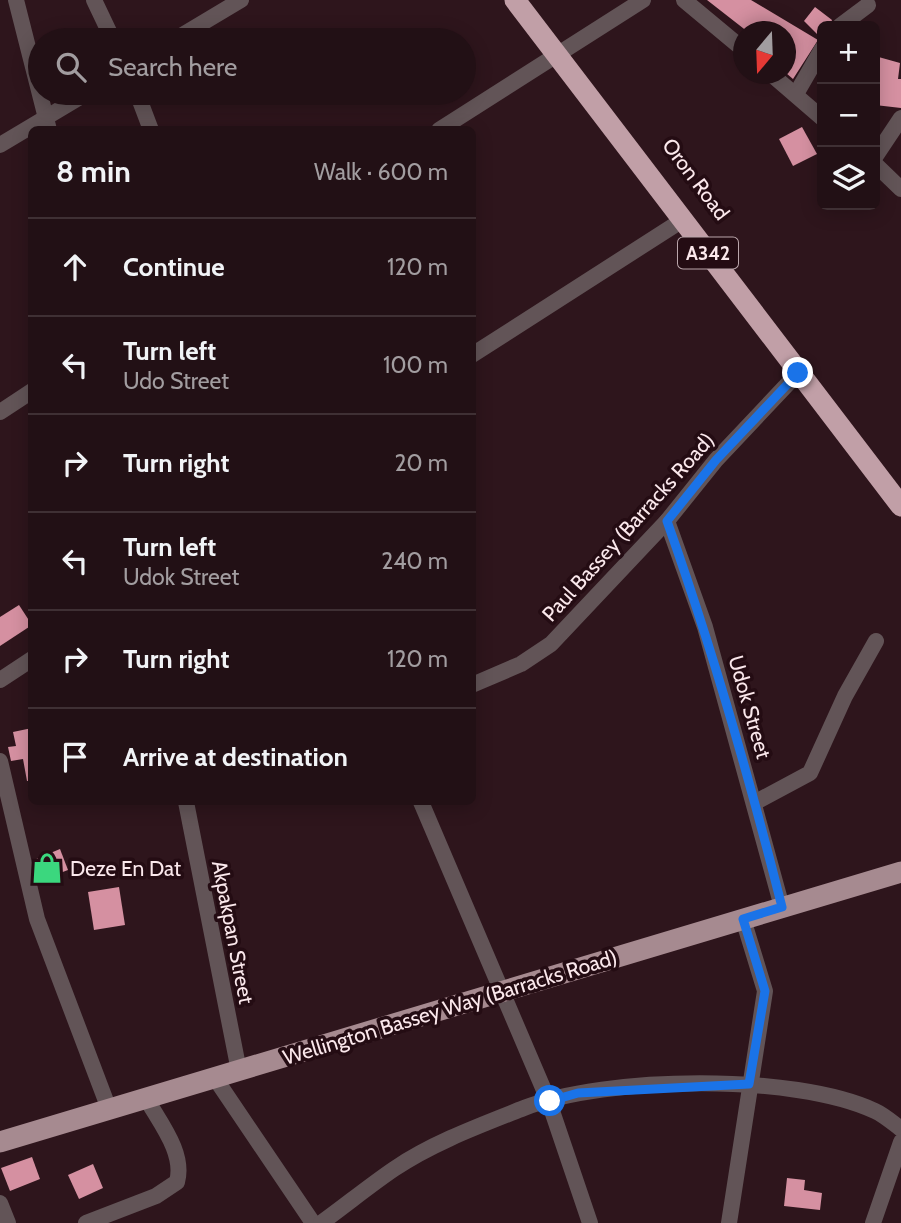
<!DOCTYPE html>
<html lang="en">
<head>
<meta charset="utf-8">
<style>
  :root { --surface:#221015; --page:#2a191e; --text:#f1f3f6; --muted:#a29da0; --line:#3f3034 }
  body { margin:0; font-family:Cabin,sans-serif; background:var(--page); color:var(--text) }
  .controls { position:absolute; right:21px; top:21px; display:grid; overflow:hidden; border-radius:10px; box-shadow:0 4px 18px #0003 }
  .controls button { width:63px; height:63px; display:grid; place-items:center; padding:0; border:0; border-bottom:2px solid var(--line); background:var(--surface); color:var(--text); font:35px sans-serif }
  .compass { position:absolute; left:733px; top:21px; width:63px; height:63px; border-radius:50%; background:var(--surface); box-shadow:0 4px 18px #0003; rotate:199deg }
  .stop { position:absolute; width:21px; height:21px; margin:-16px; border:5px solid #1a73e8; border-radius:50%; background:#fff }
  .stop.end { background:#1a73e8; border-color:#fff; box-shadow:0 2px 7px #0008 }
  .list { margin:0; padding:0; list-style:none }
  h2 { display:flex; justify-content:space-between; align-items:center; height:91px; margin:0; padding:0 28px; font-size:30px }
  h2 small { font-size:23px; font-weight:400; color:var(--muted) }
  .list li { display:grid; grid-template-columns:46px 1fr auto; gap:21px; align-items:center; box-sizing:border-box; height:98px; padding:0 28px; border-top:2px solid var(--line) }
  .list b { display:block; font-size:26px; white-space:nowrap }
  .list p { margin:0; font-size:23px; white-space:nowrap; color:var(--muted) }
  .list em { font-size:23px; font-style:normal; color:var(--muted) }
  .icon { flex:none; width:38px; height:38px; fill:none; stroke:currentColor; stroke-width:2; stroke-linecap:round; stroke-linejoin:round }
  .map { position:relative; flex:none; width:901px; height:1223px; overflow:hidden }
  .search { position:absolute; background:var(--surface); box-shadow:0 4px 18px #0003; left:28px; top:28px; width:448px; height:77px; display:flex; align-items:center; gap:18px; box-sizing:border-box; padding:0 24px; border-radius:38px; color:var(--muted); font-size:26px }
  .panel { position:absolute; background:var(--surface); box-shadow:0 4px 18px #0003; left:28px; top:126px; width:448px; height:679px; border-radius:10px }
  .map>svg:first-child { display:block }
  .building { fill:#d590a1 }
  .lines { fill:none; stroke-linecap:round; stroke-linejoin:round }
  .minor { stroke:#625457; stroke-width:16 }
  .major { stroke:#a68a90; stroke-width:21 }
  .highway { stroke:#c19fa7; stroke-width:21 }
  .route { stroke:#1a73e8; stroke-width:9 }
  .labels { text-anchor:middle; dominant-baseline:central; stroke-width:7; stroke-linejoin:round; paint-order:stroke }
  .shield { fill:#240c13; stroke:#baa6ab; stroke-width:2 }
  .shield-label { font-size:19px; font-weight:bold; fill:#fbe8ec }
  .street-label { font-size:21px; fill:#fbe8ec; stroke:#240c13 }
  .poi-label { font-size:21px; fill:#fbe8ec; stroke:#240c13; text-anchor:start }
</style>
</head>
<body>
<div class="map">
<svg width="901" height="1223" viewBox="0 0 901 1223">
  <rect width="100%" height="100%" fill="#2e151c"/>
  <g class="building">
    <path d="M707,0H751L818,40L793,79L786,73V32H748Z"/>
    <path d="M815,7L832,20L830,26H822V39L804,21Z"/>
    <path d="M875,56L900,63L898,79H901V108L875,105Z"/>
    <path d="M802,127L817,154L793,166L779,139Z"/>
    <path d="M19,605L32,625L0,646V617Z"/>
    <path d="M32,728V781H27L23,759L11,761L8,747L16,746L13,732Z"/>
    <path d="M60,849L68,870L39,881L34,860Z"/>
    <path d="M119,887L125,925L94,930L88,892Z"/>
    <path d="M32,1157L40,1179L10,1191L1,1168Z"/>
    <path d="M93,1164L103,1188L79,1199L68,1175Z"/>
    <path d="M787,1178L805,1180L804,1190L822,1193L820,1210L784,1206Z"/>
  </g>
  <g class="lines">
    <g class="minor">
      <path d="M16,0L49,130"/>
      <path d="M94,0L113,40"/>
      <path d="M684,0L744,50"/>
      <path d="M840,26L868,5"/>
      <path d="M174,40L241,0"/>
      <path d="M771,74L822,118"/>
      <path d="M137,93L151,130"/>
      <path d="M796,94L822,49"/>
      <path d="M439,130L643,0"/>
      <path d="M0,145L87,93"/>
      <path d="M875,157L901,118"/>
      <path d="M875,164L901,189"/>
      <path d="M472,355L681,221"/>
      <path d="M0,412L32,391"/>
      <path d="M667,521L705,627L782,907"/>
      <path d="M0,680L32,659"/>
      <path d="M472,685L521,664L551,644L667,521L716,460L798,373"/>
      <path d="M0,761L37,919L109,1109"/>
      <path d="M186,802L239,1071"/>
      <path d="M421,802L549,1102L590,1223"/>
      <path d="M756,802L810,773L845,696L876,641"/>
      <path d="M215,1078L313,1223"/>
      <path d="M0,1203L8,1223"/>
      <path d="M86,1223L156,1196L177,1182C185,1153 160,1123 146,1098"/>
      <path d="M321,1223C346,1205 369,1186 394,1169C432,1143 481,1125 524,1108C606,1076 794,1073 875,1111C884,1115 893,1123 901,1129"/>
      <path d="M729,1223L765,991L743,919"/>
      <path d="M873,1223L901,1142"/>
    </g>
    <path class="major" d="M0,1142L901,872"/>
    <path class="highway" d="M515,0L901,506"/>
  </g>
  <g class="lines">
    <path class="route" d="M550,1101L578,1093L749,1084L765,991L743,919L782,907C749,776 712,648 667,521L716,460L798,373"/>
  </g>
  <defs>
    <symbol id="shop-bare" viewBox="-9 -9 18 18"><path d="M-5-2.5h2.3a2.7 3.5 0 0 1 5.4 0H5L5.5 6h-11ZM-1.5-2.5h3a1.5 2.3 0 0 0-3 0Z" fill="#3bd77e" stroke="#240c13" stroke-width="2.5" paint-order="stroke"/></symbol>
  </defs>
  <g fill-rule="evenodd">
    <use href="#shop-bare" x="25" y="846" width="44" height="44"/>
  </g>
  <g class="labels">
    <rect class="shield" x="678" y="237.5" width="60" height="31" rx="5"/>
    <g class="shield-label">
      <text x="708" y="253">A342</text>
    </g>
    <g class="street-label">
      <text transform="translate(696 179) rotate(53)">Oron Road</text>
      <text transform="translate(628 527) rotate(-48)">Paul Bassey (Barracks Road)</text>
      <text transform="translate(750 707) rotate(74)">Udok Street</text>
      <text transform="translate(233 932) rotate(79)">Akpakpan Street</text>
      <text transform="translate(450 1007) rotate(-17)">Wellington Bassey Way (Barracks Road)</text>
    </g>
    <g class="poi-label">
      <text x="70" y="868">Deze En Dat</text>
    </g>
  </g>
</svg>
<div class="controls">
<button>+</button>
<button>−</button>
<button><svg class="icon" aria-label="layers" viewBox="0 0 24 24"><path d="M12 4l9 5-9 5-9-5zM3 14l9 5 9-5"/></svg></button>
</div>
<svg class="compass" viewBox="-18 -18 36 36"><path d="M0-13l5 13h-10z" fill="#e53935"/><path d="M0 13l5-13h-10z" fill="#a29da0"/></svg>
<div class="stop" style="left:550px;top:1101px"></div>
<div class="stop end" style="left:798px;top:373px"></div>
<div class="search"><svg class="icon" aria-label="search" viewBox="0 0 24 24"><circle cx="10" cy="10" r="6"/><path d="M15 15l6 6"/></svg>Search here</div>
<section class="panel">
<h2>8 min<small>Walk · 600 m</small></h2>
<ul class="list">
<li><svg class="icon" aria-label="ahead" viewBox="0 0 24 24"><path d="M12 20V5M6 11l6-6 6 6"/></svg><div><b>Continue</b></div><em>120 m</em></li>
<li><svg class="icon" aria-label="left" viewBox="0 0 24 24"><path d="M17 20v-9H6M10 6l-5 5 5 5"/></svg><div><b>Turn left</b><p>Udo Street</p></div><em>100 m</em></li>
<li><svg class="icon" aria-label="right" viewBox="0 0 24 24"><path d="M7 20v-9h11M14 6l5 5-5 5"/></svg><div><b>Turn right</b></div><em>20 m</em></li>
<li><svg class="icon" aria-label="left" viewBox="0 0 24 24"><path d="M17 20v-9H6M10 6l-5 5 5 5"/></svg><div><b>Turn left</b><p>Udok Street</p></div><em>240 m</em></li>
<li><svg class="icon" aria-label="right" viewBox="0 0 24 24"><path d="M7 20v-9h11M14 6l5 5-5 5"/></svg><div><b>Turn right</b></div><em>120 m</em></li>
<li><svg class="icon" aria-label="arrive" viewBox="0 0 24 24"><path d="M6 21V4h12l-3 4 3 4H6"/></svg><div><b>Arrive at destination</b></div></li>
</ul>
</section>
</div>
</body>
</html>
